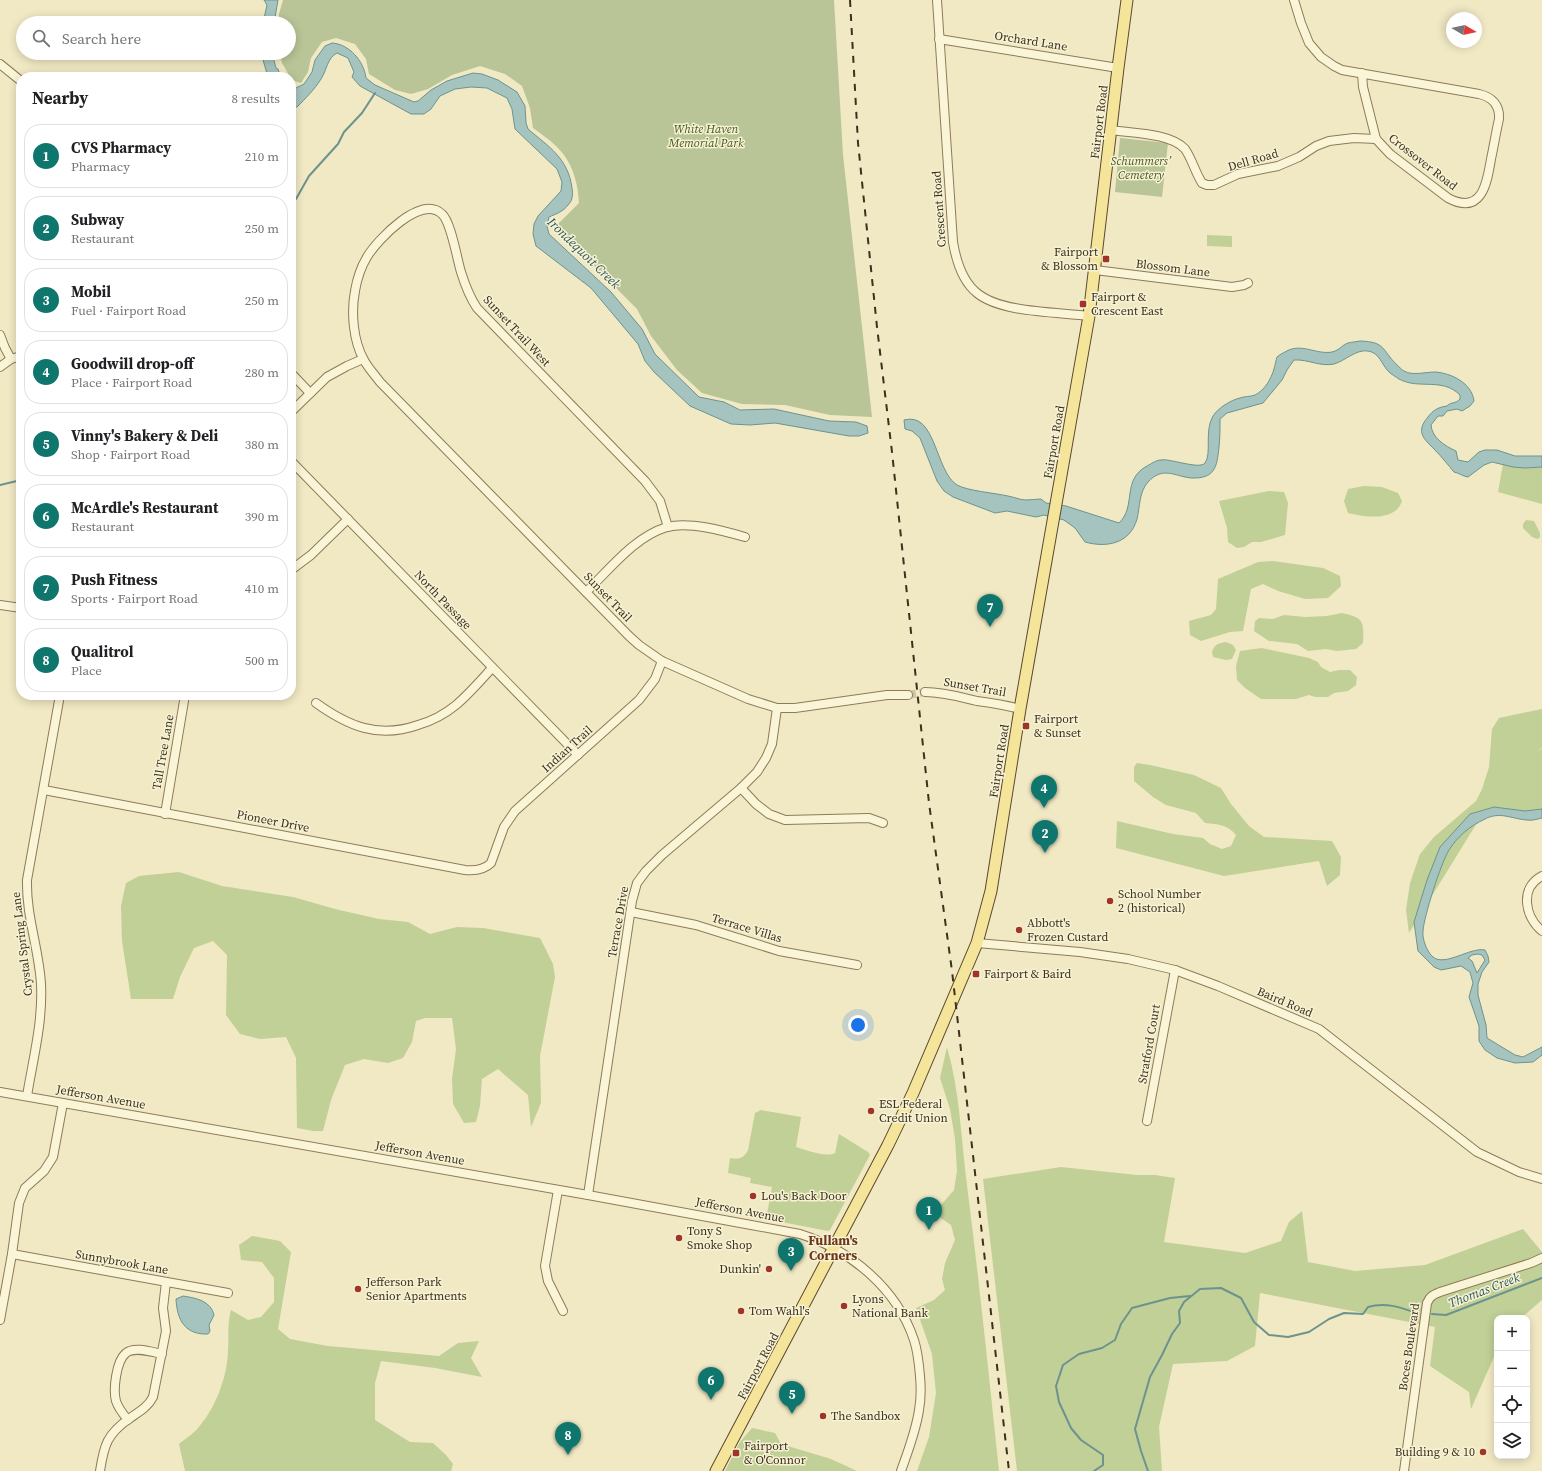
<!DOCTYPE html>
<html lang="en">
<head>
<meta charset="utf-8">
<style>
  :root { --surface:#fff; --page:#f6f6f6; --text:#202124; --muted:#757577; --line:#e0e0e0; --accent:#0f766e }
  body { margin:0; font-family:"Source Serif 4",serif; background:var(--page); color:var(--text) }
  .controls { position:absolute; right:12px; bottom:12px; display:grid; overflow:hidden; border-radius:8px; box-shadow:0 2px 10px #0003 }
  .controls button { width:36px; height:36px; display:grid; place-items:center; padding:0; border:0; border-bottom:1px solid var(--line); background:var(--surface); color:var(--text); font:20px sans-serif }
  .compass { position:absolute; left:1446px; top:12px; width:36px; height:36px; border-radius:50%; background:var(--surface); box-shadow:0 2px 10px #0003; rotate:99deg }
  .you { position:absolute; left:858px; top:1025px; width:14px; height:14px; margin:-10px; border:3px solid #fff; border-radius:50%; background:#1a73e8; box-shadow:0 0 0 6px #1a73e833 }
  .badge { display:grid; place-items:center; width:26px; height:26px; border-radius:50%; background:var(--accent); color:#fff; font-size:13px; font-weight:700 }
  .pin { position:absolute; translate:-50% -33px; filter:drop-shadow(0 1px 2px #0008) }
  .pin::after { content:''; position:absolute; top:21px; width:14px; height:12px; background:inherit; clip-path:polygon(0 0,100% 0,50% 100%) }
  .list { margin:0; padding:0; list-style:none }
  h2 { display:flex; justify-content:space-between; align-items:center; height:52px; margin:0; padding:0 16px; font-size:17px }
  h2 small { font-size:13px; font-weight:400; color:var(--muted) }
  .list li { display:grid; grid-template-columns:26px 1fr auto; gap:12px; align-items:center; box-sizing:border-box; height:64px; margin:0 8px 8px; padding:0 8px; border:1px solid var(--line); border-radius:16px }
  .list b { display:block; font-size:15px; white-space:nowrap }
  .list p { margin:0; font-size:13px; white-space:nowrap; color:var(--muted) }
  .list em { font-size:13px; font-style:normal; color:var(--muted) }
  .icon { flex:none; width:22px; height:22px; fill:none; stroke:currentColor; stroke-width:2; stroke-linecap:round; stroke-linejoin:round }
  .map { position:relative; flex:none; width:1542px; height:1471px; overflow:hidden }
  .search { position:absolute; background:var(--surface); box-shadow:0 2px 10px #0003; left:16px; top:16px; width:280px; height:44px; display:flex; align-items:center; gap:10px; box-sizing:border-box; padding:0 14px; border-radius:22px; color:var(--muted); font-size:15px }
  .panel { position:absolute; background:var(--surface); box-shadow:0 2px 10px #0003; left:16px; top:72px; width:280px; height:628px; border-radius:16px }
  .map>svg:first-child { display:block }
  .green { fill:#c1d097 }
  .cemetery { fill:#b9c497 }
  .water { fill:#a6c4bf; stroke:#6c938e; fill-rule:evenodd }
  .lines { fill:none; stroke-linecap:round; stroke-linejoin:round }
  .stream { stroke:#6c938e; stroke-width:2 }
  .minor-tunnel { stroke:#cdc4a3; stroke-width:8; stroke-dasharray:8 4; stroke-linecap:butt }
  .minor-casing { stroke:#8d7b59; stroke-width:10 }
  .major-casing { stroke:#5a482e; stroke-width:13 }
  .minor { stroke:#fbf5d8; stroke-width:8 }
  .major { stroke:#f5e59a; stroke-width:11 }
  .rail { stroke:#3c301e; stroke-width:2; stroke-dasharray:7 7; stroke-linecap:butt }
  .poi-dot { fill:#9f3526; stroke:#f7f2d4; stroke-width:1.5 }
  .labels { text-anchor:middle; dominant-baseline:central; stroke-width:3; stroke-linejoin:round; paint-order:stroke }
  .street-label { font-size:12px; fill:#3c301e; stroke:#f7f2d4 }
  .park-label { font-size:12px; font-style:italic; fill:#455923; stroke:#f7f2d4 }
  .poi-label { font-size:12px; fill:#3c301e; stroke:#f7f2d4; text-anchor:start }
  .water-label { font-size:13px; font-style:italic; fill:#2c595c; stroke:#f7f2d4 }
  .neighbourhood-label { font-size:13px; font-weight:bold; fill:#6b361b; stroke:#f7f2d4 }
</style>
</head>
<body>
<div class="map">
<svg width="1542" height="1471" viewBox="0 0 1542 1471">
  <rect width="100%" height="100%" fill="#f1e9c4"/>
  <g class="green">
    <path d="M1207,235L1232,236V247L1207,246Z"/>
    <path d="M1503,464C1517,469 1528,468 1542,467V504L1498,492Z"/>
    <path d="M1364,486L1382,487L1398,493L1402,501C1395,522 1365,517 1348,513L1344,501L1348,489Z"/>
    <path d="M1269,491L1284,492L1288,503L1285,535L1261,542H1252L1244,547L1237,548L1228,542L1227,528L1219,501Z"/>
    <path d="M1526,520L1534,521L1540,533V537L1538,539L1532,537L1523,528V524Z"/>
    <path d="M1273,561L1323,568L1340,576L1341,586L1328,598L1305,599L1278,591L1263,584L1251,589L1243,631L1230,632L1201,641L1190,635L1189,621L1211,615L1216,609L1218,579L1258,562Z"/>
    <path d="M1342,613C1364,618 1364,621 1363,643L1356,649L1337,651L1326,649L1308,651L1297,644L1269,641L1254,631L1255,621L1259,618L1273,619L1284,615L1305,617L1327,616Z"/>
    <path d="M1226,642L1233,645L1236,650L1232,659L1226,660L1213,657L1212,652C1214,645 1218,643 1226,642Z"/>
    <path d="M1262,648L1309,658L1318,662L1321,667L1330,672L1339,670H1350L1357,677L1356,685L1348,691L1334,693L1328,697H1315L1309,695L1296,699H1261L1245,688L1237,680L1236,666L1240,651Z"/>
    <path d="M1542,709V747L1538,751L1542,748V809L1525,811L1494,807L1485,810L1409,933L1406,910L1410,883L1420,854L1434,837L1476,801L1482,789L1489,767L1492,729L1499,718Z"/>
    <path d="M1137,763L1150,765L1194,775L1221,788L1231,804L1249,826L1264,837L1332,841L1341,857L1340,875L1327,886L1319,861L1224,876L1116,848L1117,821L1173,834L1203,838L1210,844L1222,849L1231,846L1236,835C1228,825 1218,824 1205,823L1196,813L1166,805L1153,797L1134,781V767Z"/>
    <path d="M179,872L222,886L293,897L335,909L379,919L408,922L430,934L457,927L483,928L540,938L553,964L555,977L540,1056L541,1103L531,1127L528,1095L498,1069L482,1079L480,1106L476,1122L464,1123L453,1104L452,1079L456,1049L452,1018H425L416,1021L412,1042L403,1058L388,1063L364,1059L345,1065L331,1100L323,1131H313L297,1128L296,1058L286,1037L260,1039L240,1034L226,1015L227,955L213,941L194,948L180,977L173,999H131L122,941L121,906L126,883L139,876Z"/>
    <path d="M947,1047C960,1092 961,1139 967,1185C979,1280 989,1376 999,1471H917L929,1437L936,1393L932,1354L916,1308L934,1300L945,1290L942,1279L945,1263L955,1240L951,1225L935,1214L941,1205L954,1190L957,1171L955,1139L950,1109L940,1078Z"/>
    <path d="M761,1110L801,1117L796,1147C807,1150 826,1158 835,1153L839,1134L868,1152L870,1155L830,1230L828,1231L766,1219L772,1187L750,1183L751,1178L728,1173L730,1158C739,1160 744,1158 748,1150L755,1113Z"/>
    <path d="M1061,1167L1137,1175H1155L1175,1178L1164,1242L1245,1253L1281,1241L1289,1222L1302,1211L1308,1262L1355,1271L1425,1265L1523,1229L1542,1252V1300L1521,1318H1497V1350L1471,1409L1469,1392L1430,1366L1435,1327L1260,1293L1255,1346L1227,1361L1173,1364L1159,1427L1162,1471H1017L983,1179Z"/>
    <path d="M252,1236L280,1241L291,1252L278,1329L290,1339L328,1346L439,1356L458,1343L479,1341L471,1358L482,1377L435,1368L381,1361L375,1383V1420L410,1442L433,1443L446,1455L453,1464L451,1471H185L179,1444C185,1439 193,1434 198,1428C215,1409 227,1378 228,1352C229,1338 227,1324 231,1310L248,1320L261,1317L274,1302V1278L262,1262L241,1260L239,1245Z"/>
    <path d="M752,1428L775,1433L781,1444L831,1459L857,1471H725L740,1442Z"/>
  </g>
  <g class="cemetery">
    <path d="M283,0H834L843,155L872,417L830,415L785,405L742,404L702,393L677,370L651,336L637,309L555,227L579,203C578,182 572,161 556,146C549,139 541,134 533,128L530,108L522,86L505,74L480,66L452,75L428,89L411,94L395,90L369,74L366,59L355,44L336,38L322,42L311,58L308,72L301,83L292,80L282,63L280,53H289V23H278L279,14Z"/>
    <path d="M1120,138L1168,143L1162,197L1115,192Z"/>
  </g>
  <g class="water">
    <path d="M264,0H278L274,23H263L267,5Z"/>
    <path d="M332,43C349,44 364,61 366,78L375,85L414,102L418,101L431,90L447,81L473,73L482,74L498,80L517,92L525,106L526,123L528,129C549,147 568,158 572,188C573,194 573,200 568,205C564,211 556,214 549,217L547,226L549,234L611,292L642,329L655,354L699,397L724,402L740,410L774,409L829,421L856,422L867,426L868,433L859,436H849L775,423L750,425L731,424L690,406L654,372L645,361L638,344L591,288L536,246L533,234L534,224L538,216L561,191L562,182L557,169L515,129L512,109L507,98L487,88L471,87L455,89L440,96L431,109L424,114H411L360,86L352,77L354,72L348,58L337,53C327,58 327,70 321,79C315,89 305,99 297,107L291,106V87L294,89L304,84L312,72L315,60L325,46Z"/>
    <path d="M261,53H272L276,68L278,69L280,75L283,77H268Z"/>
    <path d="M1360,341C1386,342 1381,349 1397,365C1399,366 1401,370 1404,371C1412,376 1425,372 1435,372C1451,373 1472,383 1474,401L1470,406L1462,411L1457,409L1447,411L1443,416H1438L1431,425C1432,438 1445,446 1456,451L1458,460L1468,462L1479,452L1485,450H1497L1515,456H1542V467L1525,468L1513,467L1492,462L1484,465L1468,477C1462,476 1459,473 1454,472C1448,465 1442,457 1435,450C1424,439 1415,432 1428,417C1433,410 1439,407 1447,406C1450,402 1456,404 1460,399V395C1442,377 1419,390 1399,379C1396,377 1391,374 1389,372C1381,364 1380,353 1368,351C1356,349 1345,361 1334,364C1320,367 1308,359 1294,360L1287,370L1282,380L1263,403L1227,413L1220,419C1220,429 1220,438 1219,447C1217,467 1215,479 1191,478C1174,476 1163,466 1148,482C1139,492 1140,507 1137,519C1130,544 1106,548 1085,542L1075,528L1064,520L1044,515L1036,517L1007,511L995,513L953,497L944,491L937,481L920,438L912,431L905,429L904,420C936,411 935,471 957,485C968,491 995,493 1008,496C1014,497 1020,500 1026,500C1031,500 1036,499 1041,499L1046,503L1066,506L1119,523C1137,506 1121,480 1147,466C1151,464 1156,460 1161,460C1169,458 1200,470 1205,463C1212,454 1204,431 1213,416C1218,408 1231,400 1240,398C1245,396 1250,397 1255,395C1265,390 1271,379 1274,369C1275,366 1276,360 1277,357C1279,355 1283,353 1285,352C1301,342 1316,355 1332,352C1340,350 1342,345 1348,343C1351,342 1356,342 1360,341Z"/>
    <path d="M1494,807L1525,811L1542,809V818C1537,819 1532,821 1527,820C1512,819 1500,811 1485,819C1470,826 1458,836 1449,850C1441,863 1424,916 1423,931C1422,939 1427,952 1433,957C1445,967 1470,947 1485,950L1488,956L1489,962L1482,972L1478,984V995L1486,1025L1487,1038L1515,1055L1523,1057L1542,1047V1055L1533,1062L1515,1063L1497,1058L1485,1050L1479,1041V1026L1469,997L1473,983L1470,972L1461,966L1441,970L1434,967L1418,951L1414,922L1427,880L1440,847L1470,814ZM1478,954L1482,955L1485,960L1477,973L1472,961L1468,958L1472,955Z"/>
    <path d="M183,1296C196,1298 211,1301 214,1315L209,1325L210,1331L208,1334C185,1335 177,1320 176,1299Z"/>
  </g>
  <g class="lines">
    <g class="stream">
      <path d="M291,201L296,199L309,176L338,144L344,132L362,113L375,93"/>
      <path d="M0,485L21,480"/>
      <path d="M1432,1314L1446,1315L1542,1278"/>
      <path d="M1094,1471L1103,1465V1455L1081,1440L1071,1428L1059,1402L1056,1386L1063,1365L1079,1354L1102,1348L1115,1340L1121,1324L1132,1308L1170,1298L1190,1296"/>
      <path d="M1148,1471L1141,1451L1135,1429L1150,1377L1162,1355L1172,1334L1180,1323L1179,1311L1184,1302L1200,1289L1221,1288L1241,1298L1254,1322L1269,1335L1288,1337L1309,1332L1329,1319L1344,1313L1363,1314L1368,1307C1385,1302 1400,1307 1416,1313"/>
    </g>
    <path class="minor-tunnel" d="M908,695L925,692"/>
    <defs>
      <g id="minor">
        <path d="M937,0L953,242C956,260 962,281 977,293C1001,313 1058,312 1089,316"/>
        <path d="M1294,0L1301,23L1309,43L1321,57L1334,66L1342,70L1479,94C1492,97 1500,105 1499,119C1496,132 1494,145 1491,159C1487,183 1482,216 1448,198L1390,154L1376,139L1363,87L1362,73"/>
        <path d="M939,39L1118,68"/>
        <path d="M0,64L21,81"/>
        <path d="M1111,130C1131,133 1171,133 1185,149C1192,159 1195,172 1202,183L1207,185H1214L1238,174L1278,166L1299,157L1316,146L1329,141L1354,138L1376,139"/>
        <path d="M1095,270L1232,287L1244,285L1248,283"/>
        <path d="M0,335L5,348L11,359"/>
        <path d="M0,367L11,359L21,356"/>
        <path d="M291,373L310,393"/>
        <path d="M291,412L327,377L347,366L363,359"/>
        <path d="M291,461L578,755"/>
        <path d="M668,527L660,501L645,481L477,308C469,296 465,285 461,272C457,259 451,222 442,214C421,194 377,240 367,257C361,267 357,279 355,291C351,312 353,341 364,360C368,368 375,375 380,382L629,636L639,645L662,661L748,699L777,708H795L887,695H908"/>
        <path d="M291,570L311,555L348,519"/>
        <path d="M586,592C610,569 634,537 667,527C689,521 724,531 745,537"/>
        <path d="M0,605L21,608"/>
        <path d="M925,692C944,692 960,697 977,701C992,703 1006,705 1020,709"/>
        <path d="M316,703C348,726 378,739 418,725C432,721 445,714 456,705C469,694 481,680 492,668"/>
        <path d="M741,788L756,804L769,814L785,820L869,818L883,823"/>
        <path d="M44,790L465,870C475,871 484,870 491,863L504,827L515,811L639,700L655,679L662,661"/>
        <path d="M165,814L185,695"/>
        <path d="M1542,876C1519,888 1525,917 1542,931"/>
        <path d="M631,912L696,925L779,951L857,965"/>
        <path d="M977,943L1080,952L1128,959L1175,970L1218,986L1319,1029L1477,1152L1519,1172L1542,1179"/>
        <path d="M0,1092L588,1195L800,1234C851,1250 897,1289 914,1340C918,1352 919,1364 920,1376C921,1387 921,1399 919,1410C916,1431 908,1451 901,1471"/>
        <path d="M27,1096C33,1059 43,1022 41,984C39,949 26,916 27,880L60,695"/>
        <path d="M1147,1121L1175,970"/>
        <path d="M558,1190L545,1266L548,1281L563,1311"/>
        <path d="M588,1195L632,901L637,883L646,871L662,855L741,788L757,772L766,758L772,744L777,708"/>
        <path d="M12,1254L228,1293"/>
        <path d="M0,1320L12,1254L19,1203L25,1188L44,1171L53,1157L63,1103"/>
        <path d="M128,1420C123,1414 118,1408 116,1401C113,1390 116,1361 126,1353C134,1346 152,1352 162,1354"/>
        <path d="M100,1471C104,1445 107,1434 130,1418C139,1412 148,1407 153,1397L166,1331L163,1308L166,1282"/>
        <path d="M1404,1471L1427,1303C1430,1296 1433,1295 1440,1292L1531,1263L1542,1258"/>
      </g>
      <path id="major" d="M716,1471L888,1145L913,1093L977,943L991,891L1020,709L1089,316L1118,68L1127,0"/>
    </defs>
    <use href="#minor" class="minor-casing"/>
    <use href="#major" class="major-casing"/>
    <use href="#minor" class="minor"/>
    <use href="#major" class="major"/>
    <path class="rail" d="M850,0L858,143L877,327L892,452L929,803L952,971L1009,1471"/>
  </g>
  <g class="poi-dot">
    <rect x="1102" y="255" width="8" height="8" rx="2"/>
    <rect x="1079" y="300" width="8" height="8" rx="2"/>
    <rect x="1022" y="722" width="8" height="8" rx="2"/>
    <circle cx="1110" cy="901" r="4"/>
    <circle cx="1019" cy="930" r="4"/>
    <rect x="972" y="970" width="8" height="8" rx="2"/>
    <circle cx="871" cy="1111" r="4"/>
    <circle cx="753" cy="1196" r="4"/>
    <circle cx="679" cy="1238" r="4"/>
    <circle cx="769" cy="1269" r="4"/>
    <circle cx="358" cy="1289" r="4"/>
    <circle cx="844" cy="1306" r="4"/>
    <circle cx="741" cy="1311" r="4"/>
    <circle cx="823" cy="1416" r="4"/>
    <circle cx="1483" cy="1452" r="4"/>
    <rect x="732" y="1449" width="8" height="8" rx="2"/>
  </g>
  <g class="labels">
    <g class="street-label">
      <text transform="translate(1031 41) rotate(9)">Orchard Lane</text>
      <text transform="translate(1099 122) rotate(-83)">Fairport Road</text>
      <text transform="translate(1253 160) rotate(-16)">Dell Road</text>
      <text transform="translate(1423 162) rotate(38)">Crossover Road</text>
      <text transform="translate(939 209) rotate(-94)">Crescent Road</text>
      <text transform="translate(1173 268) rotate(7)">Blossom Lane</text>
      <text transform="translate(517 331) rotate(47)">Sunset Trail West</text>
      <text transform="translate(1054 442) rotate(-80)">Fairport Road</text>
      <text transform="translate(608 597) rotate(46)">Sunset Trail</text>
      <text transform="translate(443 600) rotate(46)">North Passage</text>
      <text transform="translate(975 687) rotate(10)">Sunset Trail</text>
      <text transform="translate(567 749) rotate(-42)">Indian Trail</text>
      <text transform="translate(163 752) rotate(-80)">Tall Tree Lane</text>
      <text transform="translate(999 761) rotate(-81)">Fairport Road</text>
      <text transform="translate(273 821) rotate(11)">Pioneer Drive</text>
      <text transform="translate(618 922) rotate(-80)">Terrace Drive</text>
      <text transform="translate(747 928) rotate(17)">Terrace Villas</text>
      <text transform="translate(22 944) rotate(-97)">Crystal Spring Lane</text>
      <text transform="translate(1285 1002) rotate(23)">Baird Road</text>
      <text transform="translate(1149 1044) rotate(-80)">Stratford Court</text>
      <text transform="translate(101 1097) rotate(10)">Jefferson Avenue</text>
      <text transform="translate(420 1153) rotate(10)">Jefferson Avenue</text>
      <text transform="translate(740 1210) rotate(11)">Jefferson Avenue</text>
      <text transform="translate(122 1262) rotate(10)">Sunnybrook Lane</text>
      <text transform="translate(1409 1347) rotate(-82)">Boces Boulevard</text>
      <text transform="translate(758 1366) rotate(-62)">Fairport Road</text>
    </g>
    <g class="park-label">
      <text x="706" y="129">White Haven<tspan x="706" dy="14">Memorial Park</tspan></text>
      <text x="1141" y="161">Schummers’<tspan x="1141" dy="14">Cemetery</tspan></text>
    </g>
    <g class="poi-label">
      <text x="1098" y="252" text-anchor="end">Fairport<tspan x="1098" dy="14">&amp; Blossom</tspan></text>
      <text x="1091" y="297">Fairport &amp;<tspan x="1091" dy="14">Crescent East</tspan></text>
      <text x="1034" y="719">Fairport<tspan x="1034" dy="14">&amp; Sunset</tspan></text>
      <text x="1118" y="894">School Number<tspan x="1118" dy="14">2 (historical)</tspan></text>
      <text x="1027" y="923">Abbott's<tspan x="1027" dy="14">Frozen Custard</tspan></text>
      <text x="984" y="974">Fairport &amp; Baird</text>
      <text x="879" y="1104">ESL Federal<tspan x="879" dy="14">Credit Union</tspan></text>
      <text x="761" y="1196">Lou's Back Door</text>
      <text x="687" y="1231">Tony S<tspan x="687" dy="14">Smoke Shop</tspan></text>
      <text x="761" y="1269" text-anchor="end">Dunkin'</text>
      <text x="366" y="1282">Jefferson Park<tspan x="366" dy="14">Senior Apartments</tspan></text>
      <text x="852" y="1299">Lyons<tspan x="852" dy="14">National Bank</tspan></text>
      <text x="749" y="1311">Tom Wahl's</text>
      <text x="831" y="1416">The Sandbox</text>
      <text x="744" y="1446">Fairport<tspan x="744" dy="14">&amp; O'Connor</tspan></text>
      <text x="1475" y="1452" text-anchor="end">Building 9 &amp; 10</text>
    </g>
    <g class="water-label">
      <text transform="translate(584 253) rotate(44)">Irondequoit Creek</text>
      <text transform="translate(1484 1290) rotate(-21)">Thomas Creek</text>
    </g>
    <g class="neighbourhood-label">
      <text x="833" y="1240">Fullam's<tspan x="833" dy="15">Corners</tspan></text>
    </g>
  </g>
</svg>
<div class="controls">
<button>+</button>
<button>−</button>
<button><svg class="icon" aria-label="locate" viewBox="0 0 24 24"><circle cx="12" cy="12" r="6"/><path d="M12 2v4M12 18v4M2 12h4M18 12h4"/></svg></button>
<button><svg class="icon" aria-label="layers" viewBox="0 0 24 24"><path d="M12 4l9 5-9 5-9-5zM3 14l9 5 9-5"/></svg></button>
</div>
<svg class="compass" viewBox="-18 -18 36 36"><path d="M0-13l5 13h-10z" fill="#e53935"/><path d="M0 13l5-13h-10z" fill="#757577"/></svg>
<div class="you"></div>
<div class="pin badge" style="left:929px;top:1230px">1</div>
<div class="pin badge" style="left:1045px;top:853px">2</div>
<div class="pin badge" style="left:791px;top:1271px">3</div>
<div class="pin badge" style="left:1044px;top:808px">4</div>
<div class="pin badge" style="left:792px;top:1414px">5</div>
<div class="pin badge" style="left:711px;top:1400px">6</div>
<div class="pin badge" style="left:990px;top:627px">7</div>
<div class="pin badge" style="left:568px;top:1455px">8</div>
<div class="search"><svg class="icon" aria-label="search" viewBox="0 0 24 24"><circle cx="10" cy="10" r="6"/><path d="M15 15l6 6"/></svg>Search here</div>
<section class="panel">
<h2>Nearby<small>8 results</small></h2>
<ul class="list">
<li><span class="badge">1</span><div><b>CVS Pharmacy</b><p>Pharmacy</p></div><em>210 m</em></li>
<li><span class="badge">2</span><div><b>Subway</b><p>Restaurant</p></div><em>250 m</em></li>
<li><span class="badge">3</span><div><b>Mobil</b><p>Fuel · Fairport Road</p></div><em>250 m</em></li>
<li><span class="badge">4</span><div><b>Goodwill drop-off</b><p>Place · Fairport Road</p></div><em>280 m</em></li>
<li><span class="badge">5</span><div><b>Vinny's Bakery &amp; Deli</b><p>Shop · Fairport Road</p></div><em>380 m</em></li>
<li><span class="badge">6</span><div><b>McArdle's Restaurant</b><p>Restaurant</p></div><em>390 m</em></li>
<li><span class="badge">7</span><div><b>Push Fitness</b><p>Sports · Fairport Road</p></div><em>410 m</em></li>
<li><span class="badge">8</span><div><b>Qualitrol</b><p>Place</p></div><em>500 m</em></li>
</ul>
</section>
</div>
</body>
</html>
